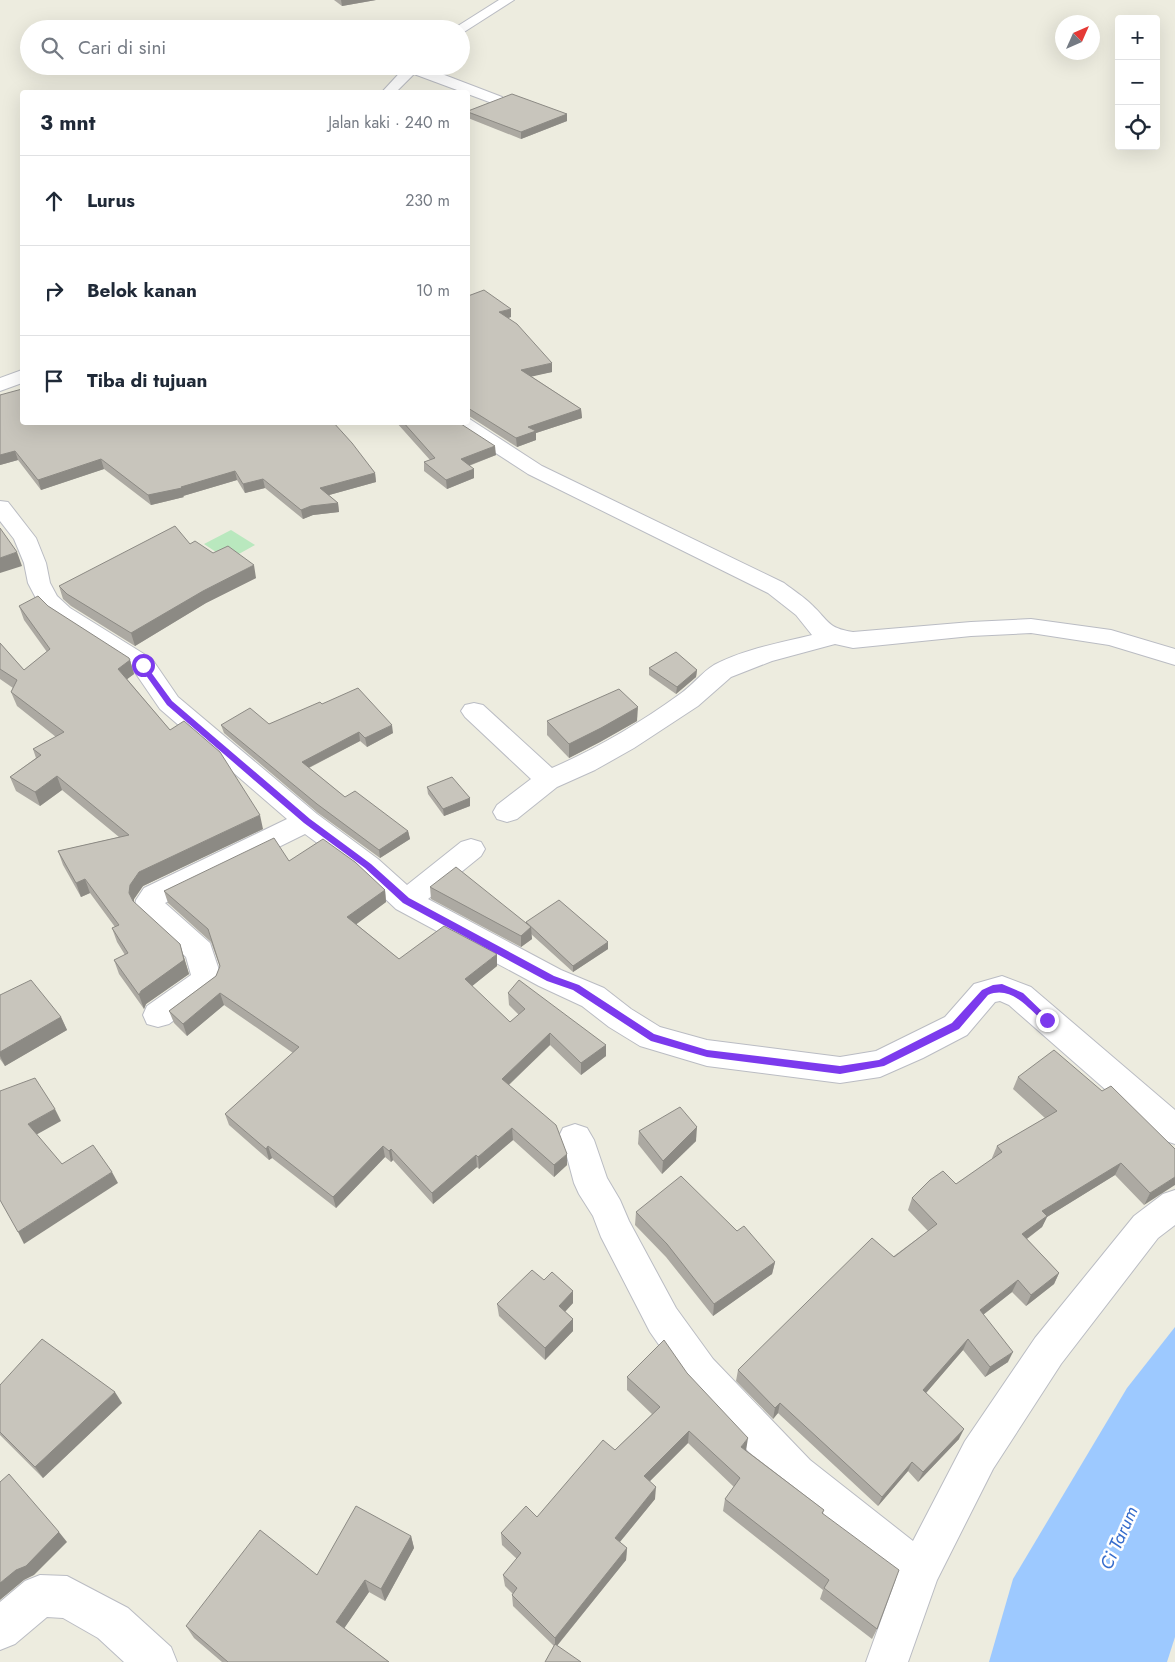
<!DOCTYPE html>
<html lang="id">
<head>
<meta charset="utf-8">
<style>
  :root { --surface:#fff; --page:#f6f6f7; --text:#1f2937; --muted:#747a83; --line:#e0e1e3 }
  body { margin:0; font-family:Jost,sans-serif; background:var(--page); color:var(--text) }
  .controls { position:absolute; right:15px; top:15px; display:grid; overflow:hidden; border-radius:5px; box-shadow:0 5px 20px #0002 }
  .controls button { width:45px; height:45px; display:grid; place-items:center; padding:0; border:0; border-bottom:1px solid var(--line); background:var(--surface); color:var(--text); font:25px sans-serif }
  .compass { position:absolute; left:1055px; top:15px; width:45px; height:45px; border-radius:50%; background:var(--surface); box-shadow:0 5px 20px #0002; rotate:45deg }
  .stop { position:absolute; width:15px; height:15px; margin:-11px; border:4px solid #7c3aed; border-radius:50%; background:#fff }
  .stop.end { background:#7c3aed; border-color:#fff; box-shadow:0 1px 5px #0008 }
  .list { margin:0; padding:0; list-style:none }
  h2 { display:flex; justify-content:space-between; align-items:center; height:65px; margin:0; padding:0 20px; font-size:21px }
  h2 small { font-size:16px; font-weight:400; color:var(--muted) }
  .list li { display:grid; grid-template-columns:32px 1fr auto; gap:15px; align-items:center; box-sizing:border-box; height:90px; padding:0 20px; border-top:1px solid var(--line) }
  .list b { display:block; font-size:19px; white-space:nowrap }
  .list em { font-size:16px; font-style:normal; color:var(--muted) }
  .icon { flex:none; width:28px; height:28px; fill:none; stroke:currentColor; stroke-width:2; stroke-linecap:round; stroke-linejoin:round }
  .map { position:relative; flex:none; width:1175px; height:1662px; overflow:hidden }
  .search { position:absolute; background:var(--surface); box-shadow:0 5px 20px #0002; left:20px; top:20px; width:450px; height:55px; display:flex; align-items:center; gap:12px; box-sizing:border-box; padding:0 18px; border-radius:28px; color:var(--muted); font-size:19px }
  .panel { position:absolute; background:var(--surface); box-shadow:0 5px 20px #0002; left:20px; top:90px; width:450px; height:335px; border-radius:5px }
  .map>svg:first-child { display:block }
  .green { fill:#b9e8be }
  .water { fill:#9dc9ff }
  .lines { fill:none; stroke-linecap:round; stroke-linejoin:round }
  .minor-casing { stroke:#babcc3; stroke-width:2 }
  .minor { fill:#fff; fill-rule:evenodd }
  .wall { fill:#aca9a2 }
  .shaded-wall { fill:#8c8a84 }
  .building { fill:#c8c5bc; stroke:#8c8a84 }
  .route { fill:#7c3aed }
  .labels { text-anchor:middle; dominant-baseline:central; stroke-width:5; stroke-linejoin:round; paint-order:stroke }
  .near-water-label { font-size:18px; font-style:italic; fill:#366dcc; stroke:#fff }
</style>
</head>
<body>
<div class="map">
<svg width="1175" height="1662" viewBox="0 0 1175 1662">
  <rect width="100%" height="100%" fill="#edecdf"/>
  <path class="green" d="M231,530L255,545L228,560L204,544Z"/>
  <path class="water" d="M1175,1327V1637L1167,1662H989L1013,1579L1127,1388Z"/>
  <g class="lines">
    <defs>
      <g id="minor">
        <path d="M499,0H514L464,32H461V29H453Z"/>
        <path d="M406,66H421L502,97L504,100L502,103H492L414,74L396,92H382Z"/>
        <path d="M22,370V383L0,391V378Z"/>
        <path d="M468,418L542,466L784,583C793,590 804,597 812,605C829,621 827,628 853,632L971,622L1031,619L1111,630L1175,649V665L1109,645L1031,633L971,636L853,648L835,644L772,661L731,677L698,706L634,748L595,770L557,787L517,819L507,822L497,819L493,812L497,805L531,779L465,717L461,711L465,705L474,703L483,705L552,768C596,749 640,723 680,694C692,686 702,672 714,665C744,649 780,643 812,635L796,615L768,593L528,474L454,426L451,422H468Z"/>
        <path d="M0,501L8,502L36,538L46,563L50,583L57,596L70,608L152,659L178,697L317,814L378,859L407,885L461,842L471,839L481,842L485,849L481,856L428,899L561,970L604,988L631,1009L660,1027L707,1040L840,1057L876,1051L945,1017L974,984L1002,976L1031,987L1175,1110V1144L1163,1140L1009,1005L1000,1001L995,1002L967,1035L923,1058L880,1077L840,1083L707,1066L640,1046L609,1027L582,1006L539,986L396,909L358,873L305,834L165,903L210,943L222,979L218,987L169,1024L158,1027L147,1024L143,1015L147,1006L191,975L186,957L139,914L135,906L136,900L144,888L287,819L160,709L134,671L54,618L39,604L28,583L24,563L14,539L0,521Z"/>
        <path d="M575,1124L587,1128L594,1140L607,1178L620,1200L629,1221L676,1308L713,1359L810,1460L913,1541L965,1441L1035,1338L1134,1216L1163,1194L1175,1190V1225L1158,1238L1061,1364L993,1469L937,1580L908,1662H866L896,1579L782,1488L687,1385L650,1332L601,1237L593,1216L579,1194L574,1183L566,1153L558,1138L563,1128Z"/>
        <path d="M40,1575L67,1576L128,1608L171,1647L177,1662H124L98,1638L63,1618L47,1617L15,1644L0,1650V1602L25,1581Z"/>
      </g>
    </defs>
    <use href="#minor" class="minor-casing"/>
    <use href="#minor" class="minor"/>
  </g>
  <g class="wall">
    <path d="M334,0H376L342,6Z"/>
    <path d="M468,111L567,114V121L521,139L468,118Z"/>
    <path d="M468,296L511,317L508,318L552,372L531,376L581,409L582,418L536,433V440L517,447L469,416L468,417Z"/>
    <path d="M0,395L334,424L375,473L376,482L329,495L338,503L339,512L313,515L303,519L265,488L245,493L237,480L183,496L184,497L151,505L104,469L41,490L18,460L0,465Z"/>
    <path d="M396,422H458L496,455L469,466L474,478L447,489L424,471V462L430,460Z"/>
    <path d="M190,544L213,553L256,578L206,603L135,646L71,606L63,599L59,586Z"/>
    <path d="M19,606H48L130,660L134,674L127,679L170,730L263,829L143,886L134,899V902L184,958L189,974L146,1004L144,1009L119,974L114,960L125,955L117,942L112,928L115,927L90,893L81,897L63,865L58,851L119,837L62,790L40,806L16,791L10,777L36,758L33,749L56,737L17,706L11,692L13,688L0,679V643L24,670L47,652L24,620Z"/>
    <path d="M649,668L697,670L696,677L676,694L649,675Z"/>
    <path d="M322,704L393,733L367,747L360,741L309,768L345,797L408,831L410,839L380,858L318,813L224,733L221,725L269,724Z"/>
    <path d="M547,721H637L600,742L569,758L547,735Z"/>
    <path d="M427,787L470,798V806L444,816L428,794Z"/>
    <path d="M289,861L385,890L386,902L356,924L399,959L497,966L472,986L510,1022L519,1015L509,1005L508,993L606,1045V1056L581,1075L550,1045L509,1085L567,1165L554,1177L513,1140L479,1169L477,1167L433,1204L393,1160L391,1162L385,1157L336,1208L272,1158L269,1160L229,1125L225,1114L293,1053L224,1005L187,1036L174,1023L169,1011L216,976L220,967L211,942L168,903L164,891Z"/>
    <path d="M430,887L526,923V922L608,942V949L573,972L531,934L532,939L521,947L431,899Z"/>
    <path d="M0,995L61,1017L67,1030L5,1066L0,1059Z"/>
    <path d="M1018,1077L1102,1091L1175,1149L1144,1205L1115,1175L1047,1217L1042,1227L1027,1239L1059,1273L1054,1284L1026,1306L1012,1292L983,1315L1008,1362L985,1377L963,1350L926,1393L959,1439L918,1482L908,1471L878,1506L778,1413L773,1419L736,1381L738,1370L928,1231L908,1210L912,1198L956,1184L993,1159L992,1158L997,1146L1045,1118L1013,1089Z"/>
    <path d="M639,1131L696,1141L662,1174L638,1144Z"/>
    <path d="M636,1212L775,1262L772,1274L713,1316L666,1257L635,1225Z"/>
    <path d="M573,1291V1303L565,1312L573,1319V1331L545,1360L499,1316L497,1304Z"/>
    <path d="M687,1373L746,1450L824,1510L823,1513L877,1629L872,1639L820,1599L823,1590L723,1511L725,1499L734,1487L688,1443L650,1481L655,1499L620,1542L627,1548L626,1560L557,1646H554L513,1606L512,1595L513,1594L505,1586L503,1575L517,1559L502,1545L501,1533L537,1517L615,1450L652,1414L627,1390V1377Z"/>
    <path d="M0,1385L122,1403L43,1478L0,1435Z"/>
    <path d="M411,1536L414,1548L385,1601L369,1592L344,1628L389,1662H222L194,1638L186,1626L317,1575Z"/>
  </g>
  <g class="shaded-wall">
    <path d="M341,0H376L342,6Z"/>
    <path d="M567,114V121L521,139V132Z"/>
    <path d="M511,309V317L500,321L499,312Z"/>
    <path d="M552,363V372L521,379V370Z"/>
    <path d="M581,409L582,418L536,433V440L517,447L516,438L528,427Z"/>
    <path d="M495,446L496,455L462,468L461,459Z"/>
    <path d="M15,451L18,460L0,465V455Z"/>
    <path d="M101,459L104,469L41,490L38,480Z"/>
    <path d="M474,469V478L447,489L446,480Z"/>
    <path d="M235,471L237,480L183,496L184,497L151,505L148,495Z"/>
    <path d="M375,473L376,482L322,497L320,488Z"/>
    <path d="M263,479L265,488L245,493L243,484Z"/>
    <path d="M338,503L339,512L313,515L303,519L301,510L311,506Z"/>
    <path d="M17,552L22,566L0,573V558Z"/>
    <path d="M254,565L256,578L206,603L135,646L131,633L203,591Z"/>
    <path d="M130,660L134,674L122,683L118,669Z"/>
    <path d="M697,670L696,677L676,694L677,687Z"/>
    <path d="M638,707L637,721L600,742L569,758V744Z"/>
    <path d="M392,725L393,733L367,747L365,738Z"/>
    <path d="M359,732L360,741L304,770L302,762Z"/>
    <path d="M57,776L62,790L40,806L35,792Z"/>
    <path d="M470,798V806L444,816L443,809Z"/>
    <path d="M260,815L263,829L143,886L134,899L133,907L129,893L130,885L139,872Z"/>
    <path d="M408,831L410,839L380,858L379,850Z"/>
    <path d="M85,879L90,893L81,897L76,883Z"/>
    <path d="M385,890L386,902L350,929L347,917Z"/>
    <path d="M531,927L532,939L521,947V936Z"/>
    <path d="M608,942V949L573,972V966Z"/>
    <path d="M180,944L189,974L146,1004L144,1009L139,995L141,991Z"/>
    <path d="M497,954V966L466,991L465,979Z"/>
    <path d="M220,993L224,1005L187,1036L183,1024Z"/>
    <path d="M61,1017L67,1030L5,1066L0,1056V1052Z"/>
    <path d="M550,1033V1045L503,1090L502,1079Z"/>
    <path d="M606,1045V1056L581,1075V1063Z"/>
    <path d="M55,1109L61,1121L34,1136L28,1124Z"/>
    <path d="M697,1127L696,1141L662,1174L663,1161Z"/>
    <path d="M512,1128L513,1140L479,1169L478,1157Z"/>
    <path d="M268,1146L272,1158L269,1160L266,1149Z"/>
    <path d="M383,1146L385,1157L336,1208L333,1197Z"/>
    <path d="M391,1149L393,1160L391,1162L389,1151Z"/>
    <path d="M567,1154V1165L554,1177V1165Z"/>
    <path d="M476,1155L477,1167L433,1204L432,1193Z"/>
    <path d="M1121,1163L1115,1175L1047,1217L1042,1227L1017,1246L1022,1234L1042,1211Z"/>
    <path d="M112,1172L118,1183L24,1244L18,1232Z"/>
    <path d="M1175,1177V1185L1144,1205L1150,1193Z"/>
    <path d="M775,1262L772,1274L713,1316L714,1304Z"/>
    <path d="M1059,1273L1054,1284L1026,1306L1031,1295Z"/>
    <path d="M1018,1280L1012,1292L975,1321L980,1310Z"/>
    <path d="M573,1291V1303L559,1318V1306Z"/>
    <path d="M573,1319V1331L545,1360V1348Z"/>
    <path d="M968,1339L963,1350L919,1401L923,1390Z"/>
    <path d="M1013,1352L1008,1362L985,1377L990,1367Z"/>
    <path d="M115,1392L122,1403L43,1478L35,1467Z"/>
    <path d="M780,1403L778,1413L773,1419L775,1408Z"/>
    <path d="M964,1429L959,1439L918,1482L923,1472Z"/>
    <path d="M689,1431L688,1443L643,1488L644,1476Z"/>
    <path d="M748,1438L746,1451L741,1447Z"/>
    <path d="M912,1462L908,1471L878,1506L882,1497Z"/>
    <path d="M656,1487L655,1499L614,1549L615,1538Z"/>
    <path d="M59,1532L67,1542L34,1575L24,1580L0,1600V1583Z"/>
    <path d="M411,1536L414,1548L385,1601L381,1589Z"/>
    <path d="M627,1548L626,1560L555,1648V1638Z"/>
    <path d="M365,1580L369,1592L341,1633L336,1622Z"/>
  </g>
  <g class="building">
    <path d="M512,94L567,114L521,132L468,112V111Z"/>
    <path d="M484,290L511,309L499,312L517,324L552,363L521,370L581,409L528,427L536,431L516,438L468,408V296Z"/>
    <path d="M22,389V422H333L352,443L375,473L320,488L338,503L311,506L301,510L263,479L243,484L235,471L181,487L182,488L148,495L101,459L38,480L15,451L0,455V395Z"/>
    <path d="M403,422H458L495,446L461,459L474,469L446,480L424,462L435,458Z"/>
    <path d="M175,526L190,544L195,541L213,553L228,546L254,565L203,591L131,633L67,594L59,586Z"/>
    <path d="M0,528L17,552L0,558Z"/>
    <path d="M38,596L48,606L129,658L130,660L118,669L170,730L184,721L220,752L260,815L139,872L130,885L129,893L133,901L180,944L184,960L141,991L139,995L114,960L128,953L112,928L119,925L85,879L76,883L58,851L129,835L57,776L35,792L10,777L41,755L33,749L64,732L11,692L17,680L0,669V643L24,670L50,649L19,606Z"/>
    <path d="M676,652L697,670L677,687L649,668Z"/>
    <path d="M358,688L392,725L365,738L359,732L302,762L345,797L355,791L408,831L379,850L317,804L221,725L250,708L269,724L320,702L322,704Z"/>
    <path d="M619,689L638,707L601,728L569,744L547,721Z"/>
    <path d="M452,777L470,798L443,809L427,787Z"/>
    <path d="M274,838L289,861L323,839L355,862L385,890L347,917L399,959L444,926L497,954L465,979L510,1022L525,1009L508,993L519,980L606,1045L581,1063L550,1033L502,1079L556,1125L567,1154L554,1165L512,1128L478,1157L476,1155L432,1193L391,1149L389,1151L383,1146L333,1197L268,1146L266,1149L225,1114L299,1047L220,993L183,1024L169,1011L216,976L220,966L208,929L164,891Z"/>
    <path d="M456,867L531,927L521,936L430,887Z"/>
    <path d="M559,900L608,942L573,966L526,922Z"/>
    <path d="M31,980L61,1017L0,1052V995Z"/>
    <path d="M1054,1050L1102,1091L1111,1086L1175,1149V1177L1150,1193L1121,1163L1042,1211L1047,1216L1022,1234L1059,1273L1031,1295L1018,1280L980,1310L1013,1352L990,1367L968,1339L923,1390L964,1429L923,1472L912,1462L882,1497L780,1403L775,1408L738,1370L872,1238L894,1257L937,1224L912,1198L930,1180L943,1171L956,1184L1002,1152L997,1146L1057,1111L1018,1077Z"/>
    <path d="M35,1078L55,1109L28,1124L62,1164L93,1145L112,1172L18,1232L0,1200V1091Z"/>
    <path d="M680,1107L697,1127L663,1161L639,1131Z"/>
    <path d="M681,1176L737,1231L744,1226L775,1262L714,1304L667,1244L636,1212Z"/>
    <path d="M532,1270L544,1280L552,1272L573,1291L559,1306L573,1319L545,1348L497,1304Z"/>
    <path d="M42,1339L115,1392L35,1467L0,1432V1385Z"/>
    <path d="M664,1340L687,1373L748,1438L741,1447L824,1510L822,1513L899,1570L877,1629L824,1588L829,1580L725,1499L740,1478L689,1431L644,1476L656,1487L615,1538L627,1548L555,1638L512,1595L517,1588L503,1575L521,1553L501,1533L526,1506L537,1517L603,1440L615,1450L660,1407L627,1377Z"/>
    <path d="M9,1474L59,1532L26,1566L16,1570L0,1583V1482Z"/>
    <path d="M356,1506L411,1536L381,1589L365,1580L336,1622L389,1662H228L186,1626L260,1530L317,1575Z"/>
    <path d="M555,1644L581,1662H545Z"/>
  </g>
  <path class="route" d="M140,664H145L172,701L310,819L371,864L409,898L554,976L579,985L654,1034L707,1050L840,1066L879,1060L952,1023L982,990L993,985L1002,984L1023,993L1051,1020L1047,1023L1044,1022C1028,1008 1011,985 988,995L959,1029L884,1066L840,1074L707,1057L651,1041L573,990L547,981L403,903L365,868L304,823L167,705L140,667Z"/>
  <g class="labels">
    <g class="near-water-label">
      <text transform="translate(1119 1538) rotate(-66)">Ci Tarum</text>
    </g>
  </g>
</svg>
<div class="controls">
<button>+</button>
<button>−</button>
<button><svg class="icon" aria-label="locate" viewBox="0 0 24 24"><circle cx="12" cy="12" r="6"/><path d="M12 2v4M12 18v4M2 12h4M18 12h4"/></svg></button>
</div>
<svg class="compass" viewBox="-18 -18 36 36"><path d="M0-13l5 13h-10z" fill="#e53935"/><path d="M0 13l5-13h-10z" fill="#747a83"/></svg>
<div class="stop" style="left:143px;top:665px"></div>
<div class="stop end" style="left:1047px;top:1020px"></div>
<div class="search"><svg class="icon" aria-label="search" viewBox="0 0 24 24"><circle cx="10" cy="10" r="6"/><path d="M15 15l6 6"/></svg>Cari di sini</div>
<section class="panel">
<h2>3 mnt<small>Jalan kaki · 240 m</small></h2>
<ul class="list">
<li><svg class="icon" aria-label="ahead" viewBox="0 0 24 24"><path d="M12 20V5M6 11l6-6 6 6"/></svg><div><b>Lurus</b></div><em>230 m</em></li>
<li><svg class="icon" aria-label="right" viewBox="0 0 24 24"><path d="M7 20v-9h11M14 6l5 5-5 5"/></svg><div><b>Belok kanan</b></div><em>10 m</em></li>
<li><svg class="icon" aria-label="arrive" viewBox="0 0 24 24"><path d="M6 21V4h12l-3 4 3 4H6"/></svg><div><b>Tiba di tujuan</b></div></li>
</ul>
</section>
</div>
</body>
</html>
